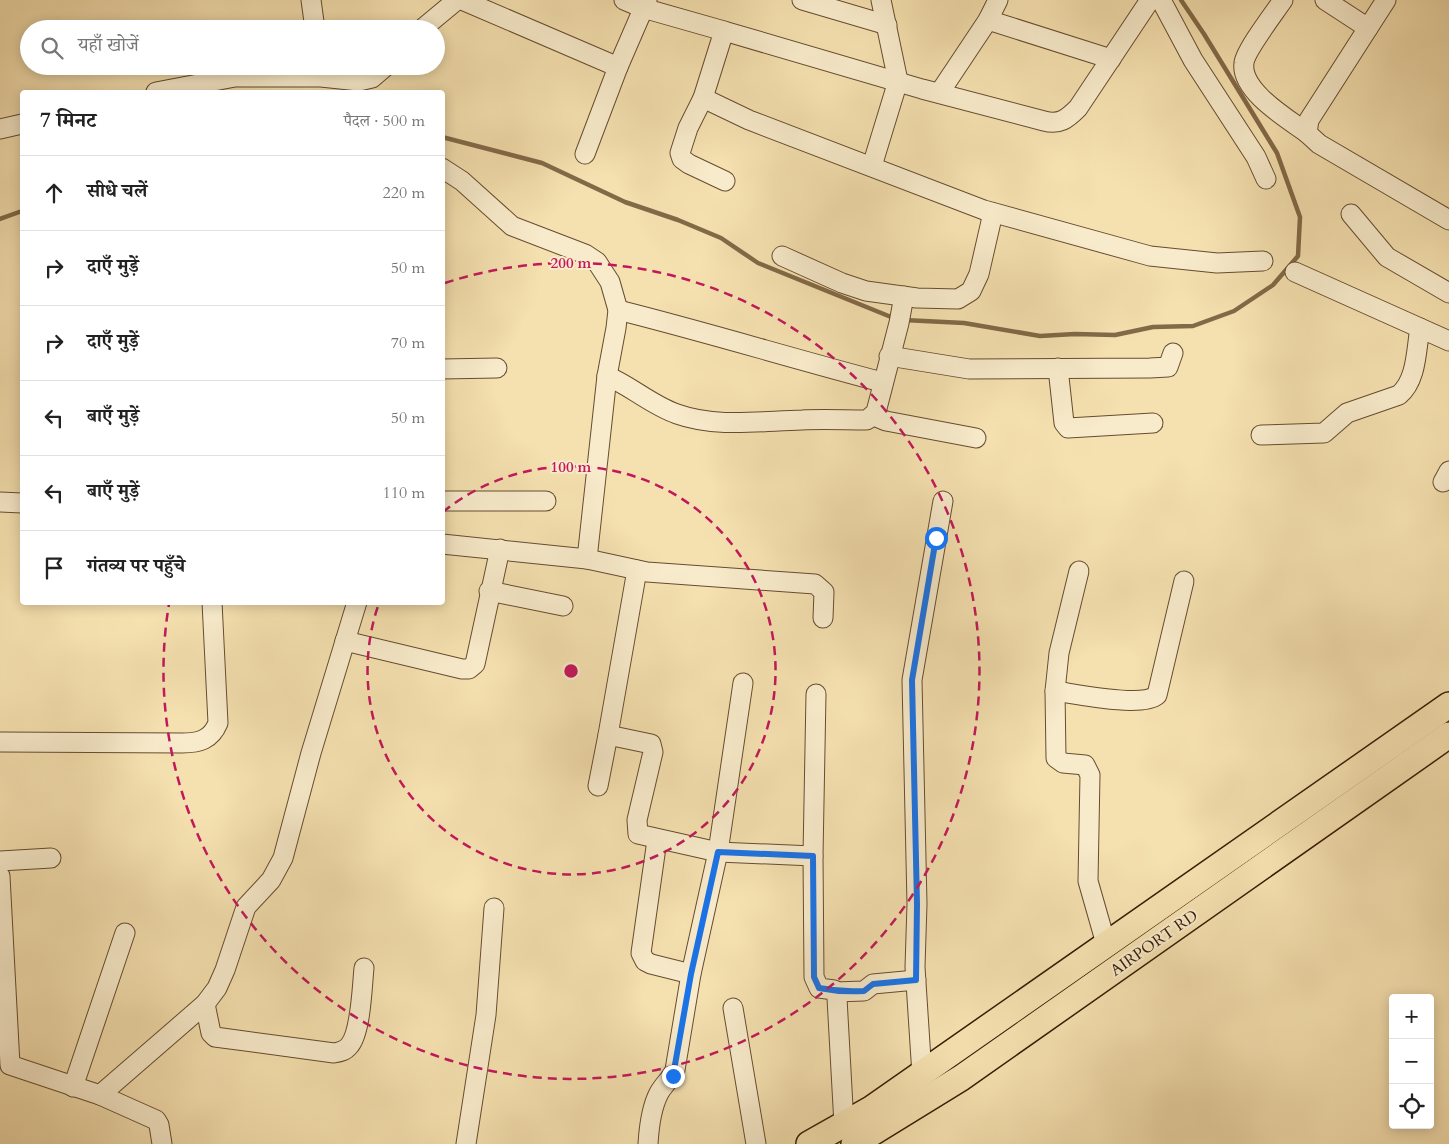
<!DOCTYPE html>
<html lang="hi">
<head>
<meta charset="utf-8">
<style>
  :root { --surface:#fff; --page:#f2f2f2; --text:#222; --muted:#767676; --line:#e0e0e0 }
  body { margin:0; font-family:Cardo,"Noto Serif Devanagari",serif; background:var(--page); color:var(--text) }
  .controls { position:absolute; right:15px; bottom:15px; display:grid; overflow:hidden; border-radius:5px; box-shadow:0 2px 12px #0003 }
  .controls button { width:45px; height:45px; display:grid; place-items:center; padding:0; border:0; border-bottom:1px solid var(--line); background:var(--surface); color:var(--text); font:25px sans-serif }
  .stop { position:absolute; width:15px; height:15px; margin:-11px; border:4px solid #1a73e8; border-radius:50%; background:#fff }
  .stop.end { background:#1a73e8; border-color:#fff; box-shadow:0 1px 5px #0008 }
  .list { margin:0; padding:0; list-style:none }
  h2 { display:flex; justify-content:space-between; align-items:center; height:65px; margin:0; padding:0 20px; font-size:21px }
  h2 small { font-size:16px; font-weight:400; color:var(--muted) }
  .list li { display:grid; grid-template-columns:32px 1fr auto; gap:15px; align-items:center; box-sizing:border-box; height:75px; padding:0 20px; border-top:1px solid var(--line) }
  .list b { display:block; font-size:19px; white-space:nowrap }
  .list em { font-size:16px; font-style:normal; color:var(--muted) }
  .icon { flex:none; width:28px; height:28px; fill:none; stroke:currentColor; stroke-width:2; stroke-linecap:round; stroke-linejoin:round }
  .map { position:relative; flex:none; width:1449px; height:1144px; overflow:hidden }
  .search { position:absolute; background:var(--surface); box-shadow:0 2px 12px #0003; left:20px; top:20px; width:425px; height:55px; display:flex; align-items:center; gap:12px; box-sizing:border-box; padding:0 18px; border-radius:28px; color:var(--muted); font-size:19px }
  .panel { position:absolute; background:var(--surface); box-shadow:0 2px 12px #0003; left:20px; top:90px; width:425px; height:515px; border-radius:5px }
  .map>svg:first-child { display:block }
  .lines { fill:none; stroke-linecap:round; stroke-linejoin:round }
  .stream { stroke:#826948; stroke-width:4.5 }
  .minor-casing { stroke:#664c30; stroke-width:21 }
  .major-casing { stroke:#361b05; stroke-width:28 }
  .minor { stroke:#f8ebcb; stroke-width:19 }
  .major { stroke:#f5e0af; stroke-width:25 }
  .route { stroke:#1a73e8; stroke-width:6 }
  .ring { fill:none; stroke:#c2185b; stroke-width:2.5; stroke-dasharray:9 6 }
  .labels { text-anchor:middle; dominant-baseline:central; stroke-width:4; stroke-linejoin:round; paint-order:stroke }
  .street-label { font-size:16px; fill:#361b05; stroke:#f8ebcb }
  .centre { fill:#c2185b; stroke:#f8ebcb; stroke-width:2.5 }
  .ring-label { font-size:15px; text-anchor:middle; font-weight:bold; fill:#c2185b; stroke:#f8ebcb; stroke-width:4; stroke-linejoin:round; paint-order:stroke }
</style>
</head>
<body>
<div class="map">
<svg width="1449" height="1144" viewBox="0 0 1449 1144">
  <rect width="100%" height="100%" fill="#f5e0af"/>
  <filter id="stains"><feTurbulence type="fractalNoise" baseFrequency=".004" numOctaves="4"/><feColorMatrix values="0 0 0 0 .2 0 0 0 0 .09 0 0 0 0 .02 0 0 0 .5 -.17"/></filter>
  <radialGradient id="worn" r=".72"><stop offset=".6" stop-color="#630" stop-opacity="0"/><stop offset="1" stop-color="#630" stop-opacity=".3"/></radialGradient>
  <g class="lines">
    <g class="stream">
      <path d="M442,137L542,163L625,202L678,220L721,238L758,263L896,319"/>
      <path d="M0,219L22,211"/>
      <path d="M904,320L964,323L1040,336L1075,334L1115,335L1153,327L1193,326L1234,311L1273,285L1298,256L1300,217L1277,153L1204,34L1181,0"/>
    </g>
    <defs>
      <g id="minor">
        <path d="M311,0L315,29"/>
        <path d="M462,0L618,67L585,154"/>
        <path d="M624,0L643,8L724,31L703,98L688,128L680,153L682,159L689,164L725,181"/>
        <path d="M802,0L887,25"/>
        <path d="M1161,0L1193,60L1256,157L1266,179"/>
        <path d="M1283,0C1275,12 1245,51 1244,63C1240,91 1288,119 1307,133"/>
        <path d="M1325,0L1368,28"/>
        <path d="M1386,0L1309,120L1307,133L1319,144L1449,220"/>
        <path d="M988,20L1111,59"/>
        <path d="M422,29L457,0"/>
        <path d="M724,31L922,89L1044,121C1060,125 1067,119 1078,108L1150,0"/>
        <path d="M618,67L647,0"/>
        <path d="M156,92L235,77H321L359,81L372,78L386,66"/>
        <path d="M940,92L988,20L998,0"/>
        <path d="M703,98L749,120L984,210L1150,256L1217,263L1263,261"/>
        <path d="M0,129L22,124"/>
        <path d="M872,166L898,81L881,0"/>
        <path d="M442,168L462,181L512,226L585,254L597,262L610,282L618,310L616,328L607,376L587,559L442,544"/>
        <path d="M1351,214L1387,257L1449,293"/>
        <path d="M782,256L842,283L866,291L917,298L958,299L971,291L979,274L993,213"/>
        <path d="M1295,272L1420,328"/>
        <path d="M618,310C706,332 794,359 882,382"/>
        <path d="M889,356L969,369L1150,368L1168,367L1173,353"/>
        <path d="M1058,368L1064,423L1068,428L1153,423"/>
        <path d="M442,369L497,368"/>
        <path d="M607,376C631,386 651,405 677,414C716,428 761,421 802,420C823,419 845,420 867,420L876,412L899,323L904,296"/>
        <path d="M874,416L886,421L976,438"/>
        <path d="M1261,435L1324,433L1347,413L1399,395C1417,380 1416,350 1420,328L1449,341"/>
        <path d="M1443,482L1449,471"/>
        <path d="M442,501H546"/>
        <path d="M0,502L22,503"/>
        <path d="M587,559L647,572L815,584L824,592L823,618"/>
        <path d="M1079,571L1059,653L1055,691C1076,694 1142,708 1157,695L1184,581"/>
        <path d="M489,591L563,606"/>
        <path d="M345,641L462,669H469L475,664L500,549"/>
        <path d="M1055,691L1056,758L1063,763L1085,765L1090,775L1088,881L1106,944"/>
        <path d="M816,694L813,856L814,977L819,988L834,990L837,998L844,1125"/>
        <path d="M608,735L637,570"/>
        <path d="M0,742L182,743C199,743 211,740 218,723L212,602"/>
        <path d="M598,786L608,735L651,744L653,752L637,820L638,834L718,852L813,856"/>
        <path d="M657,840L641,953L645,961L651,964L691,974"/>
        <path d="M0,861L51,858"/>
        <path d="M0,876L10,1065L100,1095L205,1004L217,988L225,970L246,907L271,880L283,858L311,753L357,602"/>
        <path d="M835,992L864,991L873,984L916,980"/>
        <path d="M205,1004L211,1033L215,1037L334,1053C340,1052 345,1051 349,1046C361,1033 362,987 364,968"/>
        <path d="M733,1008L756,1144"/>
        <path d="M922,1075L915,967L917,904L912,680L943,501"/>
        <path d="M73,1087L125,933"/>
        <path d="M100,1095L156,1120L159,1125L162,1144"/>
        <path d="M466,1144L486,1015L494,908"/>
        <path d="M648,1144C649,1127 651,1108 659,1093C664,1084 671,1079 675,1070L691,974L718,852L743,683"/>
      </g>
      <g id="major">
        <path d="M809,1144L871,1109L1449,705"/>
        <path d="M854,1144L961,1078L1449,735"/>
      </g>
    </defs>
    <use href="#minor" class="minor-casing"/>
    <use href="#major" class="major-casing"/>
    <use href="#minor" class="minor"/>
    <use href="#major" class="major"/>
  </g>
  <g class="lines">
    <path class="route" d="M673,1076L691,974L718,852L813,856L814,977L819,988C834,991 848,992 864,991L873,984L916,980L917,904L912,680L936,538"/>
  </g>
  <g class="ring">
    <path d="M443 512A204 204 0 1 1 379 603"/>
    <path d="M445 283A408 408 0 1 1 169 604"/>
  </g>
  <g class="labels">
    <g class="street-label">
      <text transform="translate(1154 943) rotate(-35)">AIRPORT RD</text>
    </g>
  </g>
  <circle cx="571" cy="671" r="8" class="centre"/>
  <g class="ring-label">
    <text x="571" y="268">200 m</text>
    <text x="571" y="472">100 m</text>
  </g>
  <rect width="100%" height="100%" filter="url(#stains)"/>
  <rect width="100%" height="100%" fill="url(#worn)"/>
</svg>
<div class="controls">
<button>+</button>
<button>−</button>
<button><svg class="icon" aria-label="locate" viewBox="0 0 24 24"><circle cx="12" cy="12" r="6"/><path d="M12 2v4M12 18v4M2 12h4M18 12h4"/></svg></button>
</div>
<div class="stop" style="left:936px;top:538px"></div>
<div class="stop end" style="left:673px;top:1076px"></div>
<div class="search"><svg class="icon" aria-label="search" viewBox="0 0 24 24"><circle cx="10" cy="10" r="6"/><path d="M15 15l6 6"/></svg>यहाँ खोजें</div>
<section class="panel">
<h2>7 मिनट<small>पैदल · 500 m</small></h2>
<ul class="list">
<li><svg class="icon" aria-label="ahead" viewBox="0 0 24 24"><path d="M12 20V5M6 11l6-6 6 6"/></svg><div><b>सीधे चलें</b></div><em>220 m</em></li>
<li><svg class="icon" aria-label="right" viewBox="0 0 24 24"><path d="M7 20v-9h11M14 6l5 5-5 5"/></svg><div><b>दाएँ मुड़ें</b></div><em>50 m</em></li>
<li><svg class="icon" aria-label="right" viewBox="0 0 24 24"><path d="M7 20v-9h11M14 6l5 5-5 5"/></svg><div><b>दाएँ मुड़ें</b></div><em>70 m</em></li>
<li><svg class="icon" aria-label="left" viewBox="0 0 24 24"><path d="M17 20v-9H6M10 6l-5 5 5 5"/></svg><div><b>बाएँ मुड़ें</b></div><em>50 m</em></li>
<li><svg class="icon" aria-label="left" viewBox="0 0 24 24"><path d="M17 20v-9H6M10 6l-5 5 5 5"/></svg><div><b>बाएँ मुड़ें</b></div><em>110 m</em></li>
<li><svg class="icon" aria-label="arrive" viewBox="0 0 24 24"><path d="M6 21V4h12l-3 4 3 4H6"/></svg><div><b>गंतव्य पर पहुँचे</b></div></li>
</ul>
</section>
</div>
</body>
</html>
